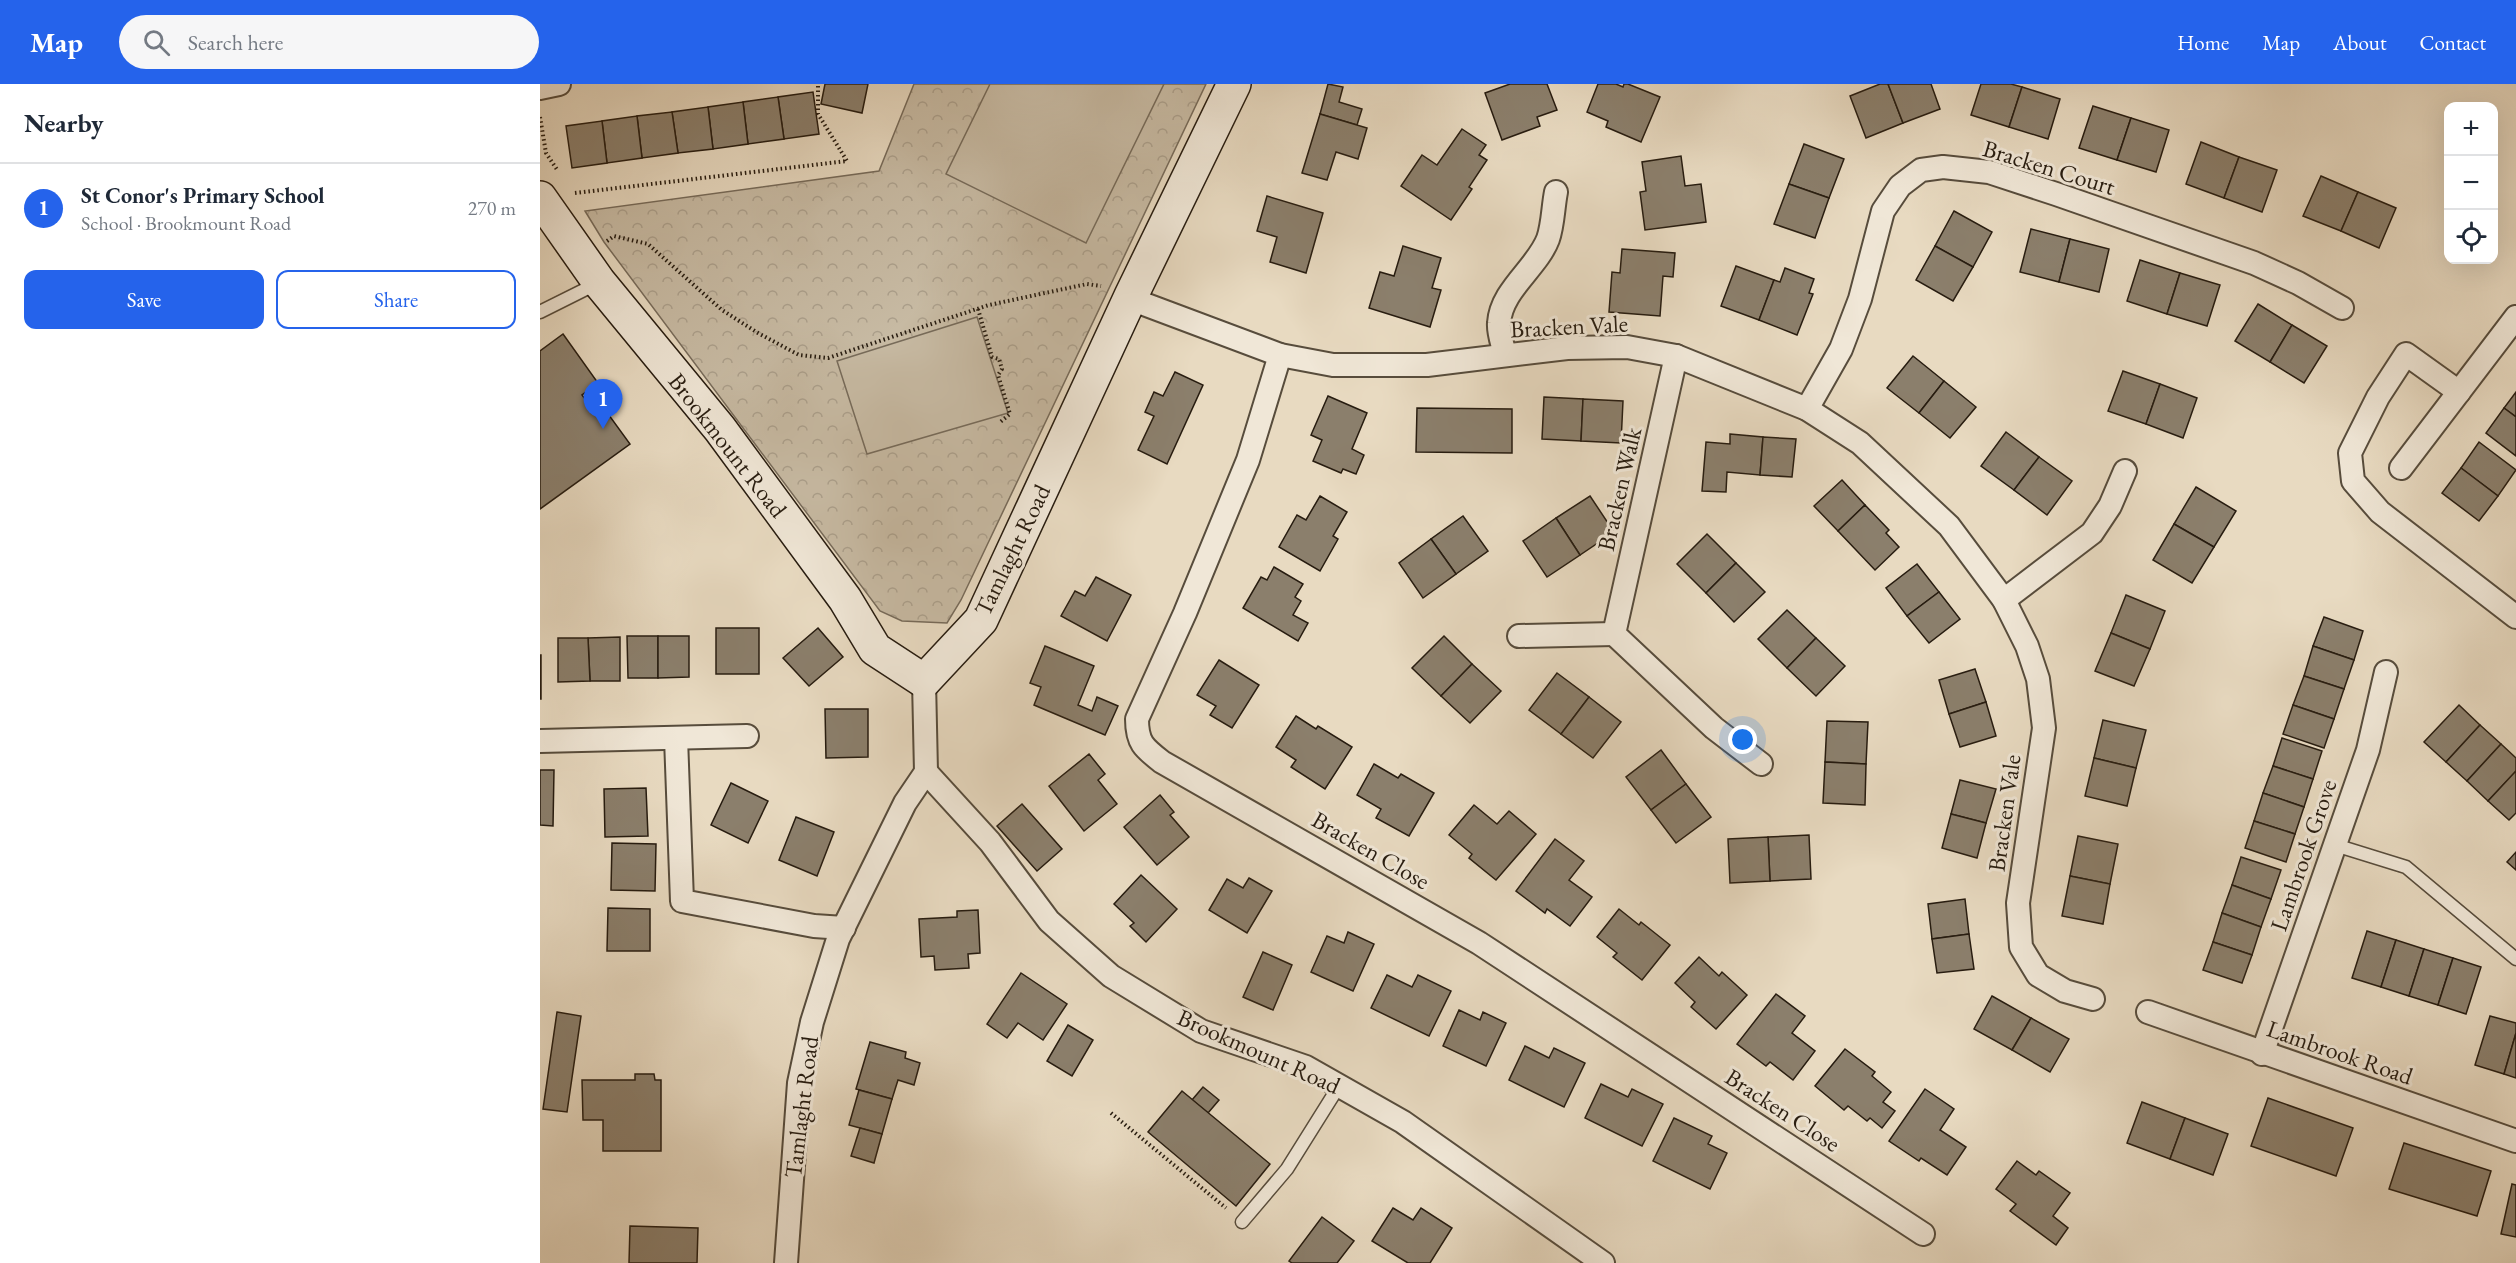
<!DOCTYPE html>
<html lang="en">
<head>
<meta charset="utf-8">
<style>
  :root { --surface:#fff; --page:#f6f6f7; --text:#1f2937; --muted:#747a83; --line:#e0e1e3; --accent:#2563eb }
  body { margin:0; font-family:"EB Garamond",serif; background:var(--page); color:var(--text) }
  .controls { position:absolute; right:18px; top:18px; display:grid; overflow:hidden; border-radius:12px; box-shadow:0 6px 24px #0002 }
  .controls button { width:54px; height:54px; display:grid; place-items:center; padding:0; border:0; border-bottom:2px solid var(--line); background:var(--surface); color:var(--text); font:30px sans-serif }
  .you { position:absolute; left:1203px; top:656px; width:21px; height:21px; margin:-15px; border:4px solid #fff; border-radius:50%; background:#1a73e8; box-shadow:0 0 0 9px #1a73e833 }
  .badge { display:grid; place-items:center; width:39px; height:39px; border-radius:50%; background:var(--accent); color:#fff; font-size:20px; font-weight:700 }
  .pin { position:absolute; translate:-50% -50px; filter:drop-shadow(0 2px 3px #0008) }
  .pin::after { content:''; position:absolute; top:32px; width:21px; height:18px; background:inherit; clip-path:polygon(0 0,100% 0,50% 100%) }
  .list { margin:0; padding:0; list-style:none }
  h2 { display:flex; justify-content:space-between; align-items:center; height:78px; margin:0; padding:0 24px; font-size:26px }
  h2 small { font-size:20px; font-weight:400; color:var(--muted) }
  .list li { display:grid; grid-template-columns:39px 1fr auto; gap:18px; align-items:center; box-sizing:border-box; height:90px; padding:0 24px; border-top:2px solid var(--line) }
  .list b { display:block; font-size:22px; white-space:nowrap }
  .list p { margin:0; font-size:20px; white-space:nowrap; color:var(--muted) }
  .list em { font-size:20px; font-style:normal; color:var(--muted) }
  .actions { display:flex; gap:12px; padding:18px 24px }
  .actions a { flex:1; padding:14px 0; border:2px solid var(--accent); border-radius:12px; text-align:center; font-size:21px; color:var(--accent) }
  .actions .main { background:var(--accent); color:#fff }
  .icon { flex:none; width:33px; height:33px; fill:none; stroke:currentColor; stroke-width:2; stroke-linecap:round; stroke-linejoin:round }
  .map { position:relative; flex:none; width:1976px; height:1179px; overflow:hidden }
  header { display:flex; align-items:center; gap:36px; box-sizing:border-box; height:84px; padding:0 30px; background:var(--accent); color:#fff }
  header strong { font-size:28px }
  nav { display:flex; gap:33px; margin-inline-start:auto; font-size:21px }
  .search { width:420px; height:54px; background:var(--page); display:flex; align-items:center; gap:15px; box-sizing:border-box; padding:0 21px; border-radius:33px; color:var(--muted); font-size:22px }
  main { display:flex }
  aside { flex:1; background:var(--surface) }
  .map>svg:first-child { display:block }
  .forest { fill:url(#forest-crowns); stroke:#776b5a; stroke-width:1.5 }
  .pitch { fill:#c7baa3; stroke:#776b5a; stroke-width:1.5 }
  .building { fill:#8b7f6c; stroke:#271c10; stroke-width:1.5 }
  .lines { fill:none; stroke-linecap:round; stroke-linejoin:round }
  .lane-casing { stroke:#574c3c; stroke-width:15 }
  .street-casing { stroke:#574c3c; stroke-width:26 }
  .secondary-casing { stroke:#271c10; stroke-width:36 }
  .path { stroke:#271c10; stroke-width:4; stroke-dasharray:1.5 3; stroke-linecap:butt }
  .lane { stroke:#f0e7d7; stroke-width:12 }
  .street { stroke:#f0e7d7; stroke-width:22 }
  .secondary { stroke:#f0e7d7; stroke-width:33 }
  .labels { text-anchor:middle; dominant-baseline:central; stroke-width:6; stroke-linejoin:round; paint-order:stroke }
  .street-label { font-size:24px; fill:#271c10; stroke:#f0e7d7 }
</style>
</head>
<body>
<header>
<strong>Map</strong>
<div class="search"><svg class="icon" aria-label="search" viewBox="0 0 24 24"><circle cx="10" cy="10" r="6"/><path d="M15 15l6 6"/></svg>Search here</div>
<nav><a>Home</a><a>Map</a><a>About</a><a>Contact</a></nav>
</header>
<main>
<aside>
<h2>Nearby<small></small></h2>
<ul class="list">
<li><span class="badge">1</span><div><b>St Conor's Primary School</b><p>School · Brookmount Road</p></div><em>270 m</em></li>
</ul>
<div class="actions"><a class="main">Save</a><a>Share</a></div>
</aside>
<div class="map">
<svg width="1976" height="1179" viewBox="0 0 1976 1179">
  <defs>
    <pattern id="forest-crowns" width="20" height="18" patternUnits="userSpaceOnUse" patternTransform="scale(1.5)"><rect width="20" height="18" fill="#c7baa3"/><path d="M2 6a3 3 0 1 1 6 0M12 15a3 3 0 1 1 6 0" fill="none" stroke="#ab9f8b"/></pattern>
  </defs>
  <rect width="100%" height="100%" fill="#e8dac1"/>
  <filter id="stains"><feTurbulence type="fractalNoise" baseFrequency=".00333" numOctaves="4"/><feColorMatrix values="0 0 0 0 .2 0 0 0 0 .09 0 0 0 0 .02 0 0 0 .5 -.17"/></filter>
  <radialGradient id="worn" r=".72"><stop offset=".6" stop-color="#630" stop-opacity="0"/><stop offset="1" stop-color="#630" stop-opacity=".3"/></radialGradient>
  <path class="forest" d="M374,0H666L421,516L407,539L362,537L340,527L64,158L45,127L339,87Z"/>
  <g class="pitch">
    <path d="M450,0H624L546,159L406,90Z"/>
    <path d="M437,233L468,329L327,370L297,277Z"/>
  </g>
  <g class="building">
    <path d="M285,0H328L322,29L281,20Z"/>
    <path d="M788,0L803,3L799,18L822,25L817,41L780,30Z"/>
    <path d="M970,0H1007L1017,26L997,33L1000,42L962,56L945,9Z"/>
    <path d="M1058,0H1076L1083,3L1084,0H1088L1120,13L1101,58L1066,43L1068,37L1047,28Z"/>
    <path d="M1340,0H1348L1363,39L1326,54L1310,12Z"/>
    <path d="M1348,0H1391L1400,25L1363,39Z"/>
    <path d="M1441,0H1471L1482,3L1469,43L1431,31Z"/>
    <path d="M1482,3L1520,15L1508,55L1469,43Z"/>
    <path d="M273,8L279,50L244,55L238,13Z"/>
    <path d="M238,13L244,55L208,60L203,18Z"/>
    <path d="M203,18L208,60L173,65L168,23Z"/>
    <path d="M1553,22L1591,34L1577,76L1539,64Z"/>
    <path d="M168,23L173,65L138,69L132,28Z"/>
    <path d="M132,28L138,69L102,74L97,32Z"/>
    <path d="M780,30L827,44L818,75L796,68L787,96L762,89Z"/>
    <path d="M97,32L102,74L67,79L62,37Z"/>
    <path d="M1591,34L1629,46L1616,88L1577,76Z"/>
    <path d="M62,37L67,79L32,84L26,42Z"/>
    <path d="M922,45L946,61L939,71L947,76L929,103L932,105L911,136L861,102L882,71L897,81Z"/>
    <path d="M1661,58L1699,73L1684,114L1646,100Z"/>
    <path d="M1264,60L1304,75L1289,114L1249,100Z"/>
    <path d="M1141,72L1145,102L1161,100L1166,138L1105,146L1100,108L1106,107L1102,78Z"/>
    <path d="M1699,73L1737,86L1722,128L1684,114Z"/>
    <path d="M1781,92L1818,108L1801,147L1763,132Z"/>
    <path d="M1249,100L1289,114L1275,154L1234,140Z"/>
    <path d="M1818,108L1856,124L1839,164L1801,147Z"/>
    <path d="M727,112L783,129L766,189L730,178L737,153L717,147Z"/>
    <path d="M1414,127L1452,148L1433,183L1395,162Z"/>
    <path d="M1491,145L1530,155L1519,198L1480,188Z"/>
    <path d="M1530,155L1569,165L1559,208L1519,198Z"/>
    <path d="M863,162L901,174L892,204L901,206L890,243L829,224L840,188L854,192Z"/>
    <path d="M1395,162L1433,183L1413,217L1376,196Z"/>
    <path d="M1082,165L1135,169L1133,193L1123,192L1120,232L1069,228L1072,188L1080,189Z"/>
    <path d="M1600,176L1640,189L1627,230L1587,217Z"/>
    <path d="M1196,182L1234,196L1219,236L1181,222Z"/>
    <path d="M1245,184L1274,195L1269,209L1273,210L1257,251L1219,236L1234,196L1240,198Z"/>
    <path d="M1640,189L1680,201L1667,242L1627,230Z"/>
    <path d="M1718,220L1752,241L1730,278L1695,257Z"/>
    <path d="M1752,241L1787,262L1764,299L1730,278Z"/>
    <path d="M23,250L58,299L42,311L58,333L66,327L90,360L0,425V267Z"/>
    <path d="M1373,272L1404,297L1379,329L1347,304Z"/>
    <path d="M1583,287L1620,300L1606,340L1568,327Z"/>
    <path d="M635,288L663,301L627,380L598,366L614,332L605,328L614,308L623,312Z"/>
    <path d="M1404,297L1436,323L1410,354L1379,329Z"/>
    <path d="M1620,300L1657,314L1643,354L1606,340Z"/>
    <path d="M1976,308V333L1964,324Z"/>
    <path d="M788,312L827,329L812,365L824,371L816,390L803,385L801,389L773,377L782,356L771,351Z"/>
    <path d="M1004,313L1043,315L1041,357L1002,355Z"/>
    <path d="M1043,315L1083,317L1081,359L1041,357Z"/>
    <path d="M877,324L972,325V369L876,368Z"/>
    <path d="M1964,324L1976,333V372L1946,349Z"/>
    <path d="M1466,348L1499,373L1474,406L1441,382Z"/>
    <path d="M1190,350L1223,353L1220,391L1187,388L1186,408L1162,407L1166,358L1190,360Z"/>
    <path d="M1223,353L1256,355L1252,393L1220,391Z"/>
    <path d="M1939,358L1976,386L1958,412L1921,384Z"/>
    <path d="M1499,373L1532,397L1507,431L1474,406Z"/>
    <path d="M1921,384L1958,412L1939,437L1902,409Z"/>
    <path d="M1302,396L1325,421L1298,447L1274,422Z"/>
    <path d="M1656,403L1696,427L1674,463L1634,440Z"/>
    <path d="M780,412L807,428L793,452L798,455L780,487L739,463L757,431L766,436Z"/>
    <path d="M1050,412L1074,448L1040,471L1016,434Z"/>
    <path d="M1325,421L1349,446L1346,449L1359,463L1335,486L1298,447Z"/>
    <path d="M923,432L948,467L916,490L891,455Z"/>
    <path d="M1016,434L1040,471L1007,493L983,457Z"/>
    <path d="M1634,440L1674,463L1652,499L1613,476Z"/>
    <path d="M1167,450L1196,479L1166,509L1137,480Z"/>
    <path d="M891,455L916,490L883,514L859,479Z"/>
    <path d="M1196,479L1225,508L1194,538L1166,509Z"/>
    <path d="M1377,480L1399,508L1367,532L1346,504Z"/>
    <path d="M734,483L763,500L755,513L761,517L753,531L768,539L758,557L703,524L721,493L727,496Z"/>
    <path d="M556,493L591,511L567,557L521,532L535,507L545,512Z"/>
    <path d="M1399,508L1420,535L1389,559L1367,532Z"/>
    <path d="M1586,511L1625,527L1610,565L1571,549Z"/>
    <path d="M1247,526L1276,554L1247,584L1218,555Z"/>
    <path d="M1784,533L1823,547L1814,576L1773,562Z"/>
    <rect x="176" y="544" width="43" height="46"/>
    <path d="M278,544L303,573L269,602L243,574Z"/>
    <path d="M1571,549L1610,565L1594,602L1555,587Z"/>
    <path d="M87,552H118V594H88Z"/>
    <path d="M118,552H149V593L118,594Z"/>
    <path d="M904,552L932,580L901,612L872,584Z"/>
    <path d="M80,553V597H50L48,554Z"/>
    <path d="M18,554H48L50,597L18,598Z"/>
    <path d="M1276,554L1305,582L1276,612L1247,584Z"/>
    <path d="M505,562L554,582L538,621L552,627L557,613L578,622L565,651L494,621L501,603L490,599Z"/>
    <path d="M1773,562L1814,576L1804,605L1764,592Z"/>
    <rect x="0" y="571" width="1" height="44"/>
    <path d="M679,576L719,601L692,644L670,631L676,622L657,611Z"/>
    <path d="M932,580L961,607L930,639L901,612Z"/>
    <path d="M1435,585L1446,618L1409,630L1399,596Z"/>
    <path d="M1017,589L1049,613L1021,650L989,626Z"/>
    <path d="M1764,592L1804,605L1794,635L1753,621Z"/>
    <path d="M1049,613L1081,638L1053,674L1021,650Z"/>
    <path d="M1446,618L1456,652L1420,663L1409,630Z"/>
    <path d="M1753,621L1794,635L1784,664L1743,650Z"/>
    <path d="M1919,621L1940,641L1906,678L1884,658Z"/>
    <path d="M285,625H328V673L286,674Z"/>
    <path d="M756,632L776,645L778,642L812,663L785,705L751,683L756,676L736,663Z"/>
    <path d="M1563,636L1606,646L1596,684L1554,674Z"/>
    <path d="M1287,637L1328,638L1326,680L1285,678Z"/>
    <path d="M1940,641L1961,660L1927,697L1906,678Z"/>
    <path d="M1742,654L1782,667L1773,695L1733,682Z"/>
    <path d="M1961,660L1976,674V687L1948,717L1927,697Z"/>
    <path d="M1121,666L1146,700L1111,726L1086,693Z"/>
    <path d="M549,670L565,690L558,696L577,720L544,747L509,702Z"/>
    <path d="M1554,674L1596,684L1587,722L1545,712Z"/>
    <path d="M1285,678L1326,680L1325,721L1283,719Z"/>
    <path d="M834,680L858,694L861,690L894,709L869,752L836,734L841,725L817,711Z"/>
    <path d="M1733,682L1773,695L1764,723L1723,709Z"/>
    <path d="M0,686H14L13,742L0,741Z"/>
    <path d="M1976,687V729L1969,736L1948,717Z"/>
    <path d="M1420,696L1456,705L1446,739L1411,730Z"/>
    <path d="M191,699L228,717L208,759L171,741Z"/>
    <path d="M1146,700L1171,733L1136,759L1111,726Z"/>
    <path d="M106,704L108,752L65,753L64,705Z"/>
    <path d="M1723,709L1764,723L1755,750L1714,737Z"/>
    <path d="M620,711L634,728L630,731L649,753L617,781L584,743Z"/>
    <path d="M482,720L522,765L497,787L457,742Z"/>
    <path d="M934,721L957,740L969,727L996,750L956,796L929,774L932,770L909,751Z"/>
    <path d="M1411,730L1446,739L1437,774L1402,764Z"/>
    <path d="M256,733L294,748L277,792L239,776Z"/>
    <path d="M1714,737L1755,750L1746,778L1705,764Z"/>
    <path d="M1269,751L1271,795L1230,797L1228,753Z"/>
    <path d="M1538,752L1578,760L1570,800L1530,792Z"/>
    <path d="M1228,753L1230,797L1190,799L1188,755Z"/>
    <path d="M1015,755L1044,777L1029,796L1052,813L1030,842L1007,825L1005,829L976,807Z"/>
    <path d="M72,759L116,760L115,807L71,806Z"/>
    <path d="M1976,768V786L1967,778Z"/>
    <path d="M1701,773L1741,786L1731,815L1692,801Z"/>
    <path d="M601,791L637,825L606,858L590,842L594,839L574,820Z"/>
    <path d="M1530,792L1570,800L1563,840L1522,832Z"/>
    <path d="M709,794L732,807L707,849L669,826L687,795L703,804Z"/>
    <path d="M1692,801L1731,815L1721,843L1682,829Z"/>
    <path d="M1425,815L1429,850L1392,855L1388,820Z"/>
    <path d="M68,824L110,825V867H67Z"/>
    <path d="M1079,825L1099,841L1101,838L1130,861L1102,896L1073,873L1077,869L1057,853Z"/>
    <path d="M438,826L440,869L428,870L429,884L395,886L394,872L381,873L379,835L417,833V827Z"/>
    <path d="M1682,829L1721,843L1712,871L1673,858Z"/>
    <path d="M1827,847L1856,856L1841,903L1812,894Z"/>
    <path d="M808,848L834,860L813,907L771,888L787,852L804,859Z"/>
    <path d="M1429,850L1434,885L1397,889L1392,855Z"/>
    <path d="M1856,856L1884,865L1869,912L1841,903Z"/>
    <path d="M1673,858L1712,871L1702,899L1663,886Z"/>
    <path d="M1884,865L1913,874L1898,921L1869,912Z"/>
    <path d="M723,868L752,881L733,926L703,913Z"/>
    <path d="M1159,873L1179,892L1182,888L1207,911L1176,945L1151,923L1155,918L1135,899Z"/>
    <path d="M1913,874L1941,883L1926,930L1898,921Z"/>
    <path d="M481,889L527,920L503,956L478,939L467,954L447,940Z"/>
    <path d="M847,891L872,903L878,891L911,907L889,952L831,924Z"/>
    <path d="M1236,910L1265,932L1252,949L1275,967L1253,996L1230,978L1226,982L1197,960Z"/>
    <path d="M1452,912L1491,934L1472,966L1434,945Z"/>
    <path d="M919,926L940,936L943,928L966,939L946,982L903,962Z"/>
    <path d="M17,928L41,932L27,1028L3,1025Z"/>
    <path d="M1950,932L1976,939V949L1964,990L1935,981Z"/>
    <path d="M1491,934L1529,955L1510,988L1472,966Z"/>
    <path d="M528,941L553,956L532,992L507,977Z"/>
    <path d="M1976,949V994L1964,990Z"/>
    <path d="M330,958L366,968L365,974L380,979L374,1001L358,996L352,1015L316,1005Z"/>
    <path d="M985,962L1009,974L1014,964L1045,979L1024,1023L969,996Z"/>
    <path d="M1305,965L1335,988L1332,992L1351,1008L1343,1018L1355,1027L1342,1044L1330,1034L1327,1037L1308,1022L1304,1026L1275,1002Z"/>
    <path d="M95,990H114L115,996H121V1067H63V1036H43L42,996H95Z"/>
    <path d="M1061,1000L1088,1013L1092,1005L1123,1020L1102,1062L1045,1034Z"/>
    <path d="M663,1003L679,1016L668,1029L652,1016Z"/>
    <path d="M1385,1005L1414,1025L1400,1046L1426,1063L1407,1091L1381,1074L1379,1077L1349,1057Z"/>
    <path d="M319,1006L352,1015L342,1050L309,1041Z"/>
    <path d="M642,1007L730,1080L696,1122L608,1048Z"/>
    <path d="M1728,1014L1813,1044L1796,1092L1711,1062Z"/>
    <path d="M1602,1018L1645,1034L1630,1075L1587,1059Z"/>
    <path d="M1134,1034L1172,1052L1168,1060L1187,1069L1170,1105L1113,1077Z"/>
    <path d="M1645,1034L1688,1050L1673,1091L1630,1075Z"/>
    <path d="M320,1044L342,1050L334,1079L311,1072Z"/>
    <path d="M1864,1059L1951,1087L1937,1132L1849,1105Z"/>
    <path d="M1477,1077L1496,1091L1499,1087L1530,1109L1513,1132L1528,1144L1516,1161L1470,1127L1476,1120L1456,1105Z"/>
    <path d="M1972,1100L1976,1101V1153L1961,1150Z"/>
    <path d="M853,1124L873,1136L881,1124L912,1144L890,1179H868L832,1157Z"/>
    <path d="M782,1133L814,1157L797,1179H752L749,1177Z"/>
    <path d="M90,1142L158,1144L157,1179H89Z"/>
  </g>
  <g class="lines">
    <defs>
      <g id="lane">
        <path d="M0,228L58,199"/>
        <path d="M1795,761L1866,783L1976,875"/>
        <path d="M702,1138L747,1085L799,1002"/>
      </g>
      <g id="street">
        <path d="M0,4L19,0"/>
        <path d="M591,212L604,220L740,271L793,281H887L1027,264L1087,263L1136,272L1267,325L1320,359L1409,442L1464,516L1487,562L1498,595L1504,644L1478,819L1481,863L1498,891L1525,907L1553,915"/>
        <path d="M740,271L708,376L645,529L597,635C597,659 604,664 622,678L939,859L1383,1150"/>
        <path d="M965,271C963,261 958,249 959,239C961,206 997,184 1008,155C1013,141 1013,123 1016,108"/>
        <path d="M1136,272L1074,550L1174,644L1221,680"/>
        <path d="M1919,308L1866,270L1838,313L1810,369L1813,397L1840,428L1976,533"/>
        <path d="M1267,325L1301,265L1320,215L1343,127L1360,102L1381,86L1403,83L1449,88L1516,110L1714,179L1758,199L1802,224"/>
        <path d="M1861,384L1976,233"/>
        <path d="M1464,516L1552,449L1570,422L1585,387"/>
        <path d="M979,552L1074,550"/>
        <path d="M136,654L142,817L274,842L304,844"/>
        <path d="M0,657L207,652"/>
        <path d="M386,688L450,758L509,837L571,892L661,947L766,983L863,1038L1063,1179"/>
        <path d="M1608,928L1976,1057"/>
        <path d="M1722,970L1828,666L1846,588"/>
        <path d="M246,1179L259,999L272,938L298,855L365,719L386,688L384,597"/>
      </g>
      <path id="secondary" d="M0,114L59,198L180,345L305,515L335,565L384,597L441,536L591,212L694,0"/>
    </defs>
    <use href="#lane" class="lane-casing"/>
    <use href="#street" class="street-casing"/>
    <use href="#secondary" class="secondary-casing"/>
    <g class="path">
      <path d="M0,33L6,69L18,87"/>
      <path d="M35,109L307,77L278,30V0"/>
      <path d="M67,157L74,152L108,160L182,226L218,249L259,271L288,274L449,221L547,200L561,202"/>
      <path d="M438,225L452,273L459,275L462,285L458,291L470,330L459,339"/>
      <path d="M571,1029L686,1124"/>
    </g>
    <use href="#lane" class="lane"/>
    <use href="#street" class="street"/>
    <use href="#secondary" class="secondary"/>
  </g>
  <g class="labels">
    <g class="street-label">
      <text transform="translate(1509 83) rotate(17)">Bracken Court</text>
      <text transform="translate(1029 242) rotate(-3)">Bracken Vale</text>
      <text transform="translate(188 361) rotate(52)">Brookmount Road</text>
      <text transform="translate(1079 405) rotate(-77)">Bracken Walk</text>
      <text transform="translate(472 466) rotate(-64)">Tamlaght Road</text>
      <text transform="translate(1464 729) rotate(-82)">Bracken Vale</text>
      <text transform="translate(831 766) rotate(30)">Bracken Close</text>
      <text transform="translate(1763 771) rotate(-71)">Lambrook Grove</text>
      <text transform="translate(719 967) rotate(24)">Brookmount Road</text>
      <text transform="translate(1800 968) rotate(19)">Lambrook Road</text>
      <text transform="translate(261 1023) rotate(-83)">Tamlaght Road</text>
      <text transform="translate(1243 1026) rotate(33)">Bracken Close</text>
    </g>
  </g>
  <rect width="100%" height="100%" filter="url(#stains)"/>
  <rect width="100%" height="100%" fill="url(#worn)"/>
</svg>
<div class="controls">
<button>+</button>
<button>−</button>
<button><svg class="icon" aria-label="locate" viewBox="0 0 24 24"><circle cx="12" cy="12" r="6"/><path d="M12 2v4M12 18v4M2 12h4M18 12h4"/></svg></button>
</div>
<div class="you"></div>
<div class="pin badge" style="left:63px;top:345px">1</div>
</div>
</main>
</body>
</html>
